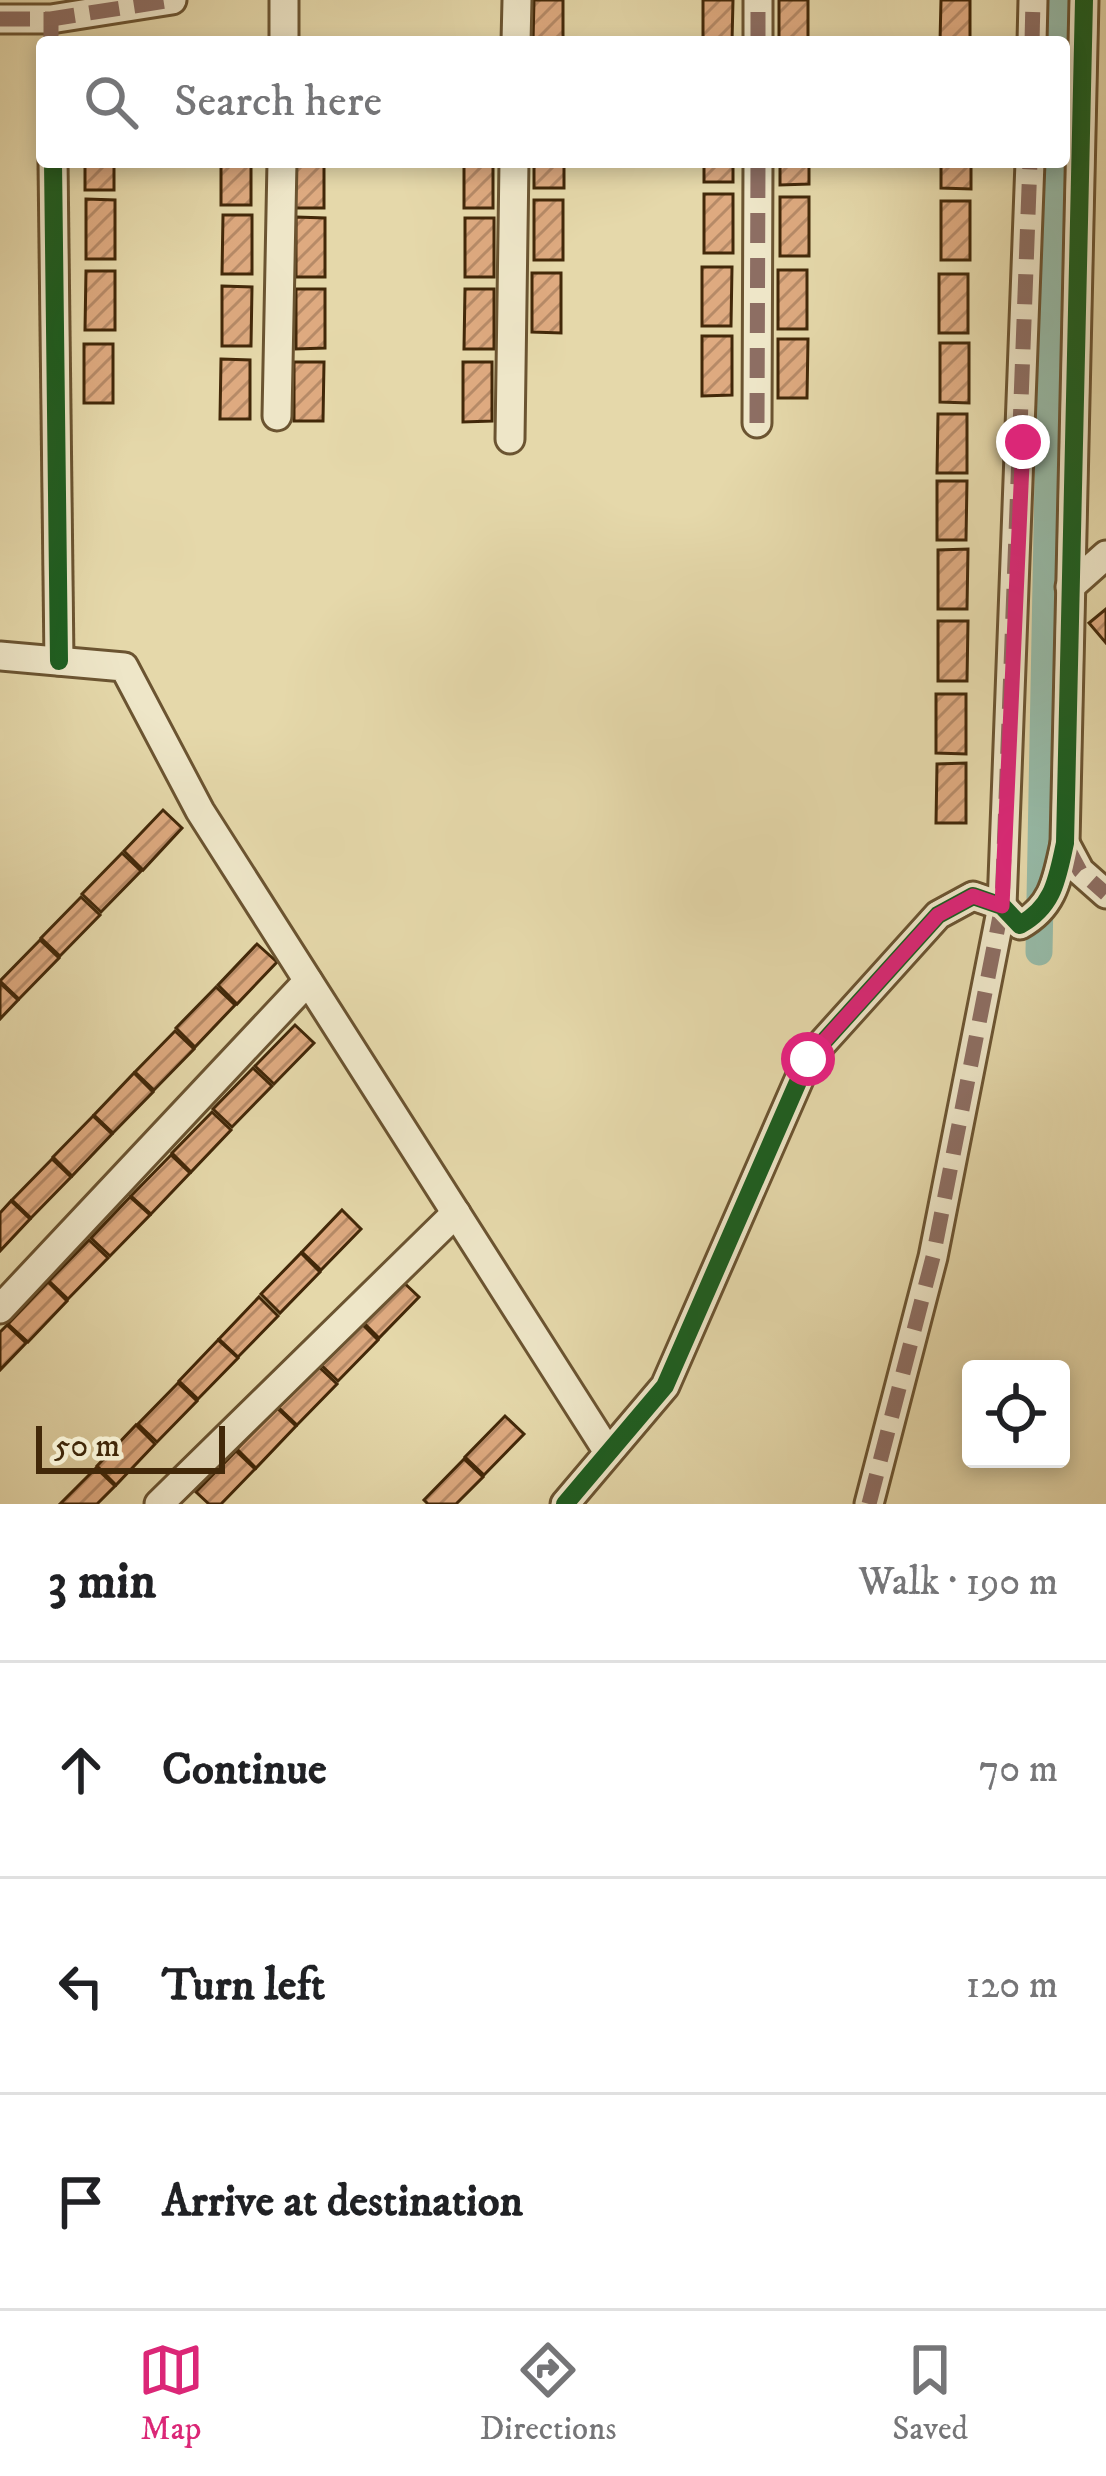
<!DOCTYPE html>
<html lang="en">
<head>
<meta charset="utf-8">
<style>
  :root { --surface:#fff; --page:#f6f6f6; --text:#202124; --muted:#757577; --line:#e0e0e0; --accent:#db2777 }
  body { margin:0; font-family:"IM FELL DW Pica",serif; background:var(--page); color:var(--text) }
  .controls { position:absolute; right:36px; bottom:36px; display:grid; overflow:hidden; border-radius:12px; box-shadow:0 6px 18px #0003 }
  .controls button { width:108px; height:108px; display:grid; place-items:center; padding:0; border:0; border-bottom:3px solid var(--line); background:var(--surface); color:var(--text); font:60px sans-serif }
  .scale { position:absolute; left:36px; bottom:30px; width:189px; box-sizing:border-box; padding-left:12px; border:6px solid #422809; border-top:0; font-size:33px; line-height:42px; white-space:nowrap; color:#422809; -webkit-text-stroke:9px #eee6c8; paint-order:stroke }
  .stop { position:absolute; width:36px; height:36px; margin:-27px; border:9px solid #db2777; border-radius:50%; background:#fff }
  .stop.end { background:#db2777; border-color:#fff; box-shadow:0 3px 12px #0008 }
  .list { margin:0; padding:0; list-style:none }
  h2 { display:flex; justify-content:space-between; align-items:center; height:156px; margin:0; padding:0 48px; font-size:51px }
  h2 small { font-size:39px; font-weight:400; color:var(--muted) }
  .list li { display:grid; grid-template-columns:78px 1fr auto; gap:36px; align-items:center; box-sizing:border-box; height:216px; padding:0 48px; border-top:3px solid var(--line) }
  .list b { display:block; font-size:45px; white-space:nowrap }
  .list em { font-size:39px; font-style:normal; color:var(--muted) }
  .icon { flex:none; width:66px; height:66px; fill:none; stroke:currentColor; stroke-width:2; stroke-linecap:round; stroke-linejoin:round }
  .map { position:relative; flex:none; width:1106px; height:1504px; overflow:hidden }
  .search { position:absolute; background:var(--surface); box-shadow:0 6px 18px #0003; left:36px; right:36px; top:36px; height:132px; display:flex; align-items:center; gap:30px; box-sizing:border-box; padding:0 42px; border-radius:12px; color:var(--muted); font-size:45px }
  .sheet { height:804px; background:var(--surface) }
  nav { display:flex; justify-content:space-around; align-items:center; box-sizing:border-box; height:168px; border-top:3px solid var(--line); background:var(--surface); font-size:33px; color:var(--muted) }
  nav a { display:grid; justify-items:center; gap:6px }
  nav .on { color:var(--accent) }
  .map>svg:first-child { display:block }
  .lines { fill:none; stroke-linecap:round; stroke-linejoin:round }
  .canal { stroke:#96baa7; stroke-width:27 }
  .building { fill:url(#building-hatch); stroke:#422809; stroke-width:3 }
  .minor-casing { stroke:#6b5431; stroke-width:33 }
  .minor { stroke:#eee6c8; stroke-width:27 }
  .quiet { stroke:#8d6e63; stroke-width:15; stroke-dasharray:30 15; stroke-linecap:butt }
  .cycleway-casing { stroke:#eee6c8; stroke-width:26 }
  .cycleway { stroke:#1b5e20; stroke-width:18 }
  .route { stroke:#db2777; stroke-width:15 }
</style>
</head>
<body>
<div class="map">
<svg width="1106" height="1504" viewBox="0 0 1106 1504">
  <defs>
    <pattern id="building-hatch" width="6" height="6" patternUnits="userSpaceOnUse" patternTransform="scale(3)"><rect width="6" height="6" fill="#deaa80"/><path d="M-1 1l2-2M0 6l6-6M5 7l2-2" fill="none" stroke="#b68a67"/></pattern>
  </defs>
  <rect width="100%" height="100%" fill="#e5d8aa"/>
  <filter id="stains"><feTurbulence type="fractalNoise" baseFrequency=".00167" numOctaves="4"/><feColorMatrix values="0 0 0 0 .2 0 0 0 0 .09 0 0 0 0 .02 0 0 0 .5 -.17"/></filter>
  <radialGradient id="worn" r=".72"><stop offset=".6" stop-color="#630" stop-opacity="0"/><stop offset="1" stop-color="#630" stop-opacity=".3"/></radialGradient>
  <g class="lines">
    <g class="canal">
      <path d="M1055,42V0"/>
      <path d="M1039,952L1054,162"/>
    </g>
  </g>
  <g class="building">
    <path d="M534,0H563V42H533Z"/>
    <path d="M703,0H733L732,42H703Z"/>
    <rect x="779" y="0" width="29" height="42"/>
    <path d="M941,0H970V42H940Z"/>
    <rect x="85" y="162" width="29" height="28"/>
    <rect x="221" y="162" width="30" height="43"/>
    <rect x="295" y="162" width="29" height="46"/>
    <rect x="464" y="162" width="29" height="46"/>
    <rect x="534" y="162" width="30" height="26"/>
    <rect x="704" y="162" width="29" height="20"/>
    <path d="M780,162H809V184L780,185Z"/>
    <path d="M941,162H971V189L941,188Z"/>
    <rect x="704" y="194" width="29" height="59"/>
    <rect x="780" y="197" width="29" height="59"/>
    <path d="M86,199L115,200V259H86Z"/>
    <rect x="534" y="200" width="29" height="60"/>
    <rect x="941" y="201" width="29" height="59"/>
    <path d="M223,215H252V274H222Z"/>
    <path d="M296,217L325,218V277H296Z"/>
    <rect x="465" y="218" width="29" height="59"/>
    <path d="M702,267H732L731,326H702Z"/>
    <rect x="778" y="270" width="29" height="59"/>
    <path d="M86,271H115V330H85Z"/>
    <path d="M532,273H561V333L532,332Z"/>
    <rect x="939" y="274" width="29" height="59"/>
    <path d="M222,286L252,287L251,346H222Z"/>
    <path d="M296,289H325V348L296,349Z"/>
    <path d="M465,289H494V349H464Z"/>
    <path d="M702,336H732V395L702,396Z"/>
    <path d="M778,339H808L807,398H778Z"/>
    <path d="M940,343H969V403L940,402Z"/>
    <rect x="84" y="344" width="29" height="59"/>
    <path d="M221,359L250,360V419H220Z"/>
    <path d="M294,362H324L323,421H294Z"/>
    <path d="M463,362H492V421L463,422Z"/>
    <path d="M938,414H967V473H937Z"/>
    <path d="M937,481H967L966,540H937Z"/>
    <path d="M968,549L967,609H938V550Z"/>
    <path d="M1106,609V643L1089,623Z"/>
    <path d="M938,621H968L967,681H938Z"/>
    <path d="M936,694H966V754L936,753Z"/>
    <path d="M966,763V823H936L937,764Z"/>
    <path d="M163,810L182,828L143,870L124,851Z"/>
    <path d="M122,853L141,871L101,912L82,894Z"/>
    <path d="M81,897L100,915L60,956L41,938Z"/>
    <path d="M40,940L59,958L19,999L0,981Z"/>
    <path d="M257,944L277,962L237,1004L218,985Z"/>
    <path d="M0,983L18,1000L0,1019Z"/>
    <path d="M216,987L235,1005L195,1047L176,1028Z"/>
    <path d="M295,1025L314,1043L274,1084L255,1066Z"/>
    <path d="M175,1031L194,1049L154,1090L135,1072Z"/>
    <path d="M253,1068L272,1086L232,1127L213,1109Z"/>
    <path d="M134,1073L153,1092L113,1133L94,1115Z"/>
    <path d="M212,1112L231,1130L191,1172L172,1153Z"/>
    <path d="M93,1116L112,1134L72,1176L53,1157Z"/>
    <path d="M171,1155L190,1173L151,1214L131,1196Z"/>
    <path d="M52,1159L71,1177L31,1218L12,1200Z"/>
    <path d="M130,1197L150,1215L110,1256L91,1238Z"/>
    <path d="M11,1201L30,1219L0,1251V1213Z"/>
    <path d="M342,1210L361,1229L321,1270L302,1252Z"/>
    <path d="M89,1240L108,1258L68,1299L49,1281Z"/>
    <path d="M301,1253L320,1272L280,1313L261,1294Z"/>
    <path d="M400,1279L419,1297L379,1338L361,1320Z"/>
    <path d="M48,1282L67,1301L28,1342L8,1324Z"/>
    <path d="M259,1297L278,1316L238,1357L219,1339Z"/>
    <path d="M359,1321L378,1340L338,1381L319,1363Z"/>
    <path d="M7,1325L26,1343L0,1370V1332Z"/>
    <path d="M218,1340L238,1358L198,1399L179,1381Z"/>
    <path d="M317,1365L337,1384L297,1425L278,1407Z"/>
    <path d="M178,1383L197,1401L157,1442L138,1424Z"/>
    <path d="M277,1408L296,1426L256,1468L237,1449Z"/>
    <path d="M505,1416L524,1434L484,1475L465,1457Z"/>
    <path d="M136,1425L155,1444L116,1485L97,1466Z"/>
    <path d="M236,1451L255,1469L221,1504H209L196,1492Z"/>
    <path d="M464,1459L483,1477L456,1504H428L424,1500Z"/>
    <path d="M96,1468L115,1486L97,1504H60Z"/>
  </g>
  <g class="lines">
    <defs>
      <g id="minor">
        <path d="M0,19H51L172,0"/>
        <path d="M284,42V0"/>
        <path d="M516,42L517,0"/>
        <path d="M758,42V0"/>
        <path d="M1032,42L1033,0"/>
        <path d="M53,162L59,661"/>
        <path d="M277,416L282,162"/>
        <path d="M757,423L758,162"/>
        <path d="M510,439L514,162"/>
        <path d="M1070,587L1106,555"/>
        <path d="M0,656L124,667L200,811L608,1452"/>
        <path d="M1065,843L1080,871L1106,894"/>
        <path d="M0,1309L308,981"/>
        <path d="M159,1504L456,1213"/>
        <path d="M565,1504L665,1386L808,1059L938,915L973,896L1002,906L1020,925C1054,906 1057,879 1065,843L1084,0"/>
        <path d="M869,1504L933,1257L1002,906L1030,162"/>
      </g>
    </defs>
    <use href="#minor" class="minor-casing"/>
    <use href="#minor" class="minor"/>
    <g class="quiet">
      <path d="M0,19H51L172,0"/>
      <path d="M51,42V0"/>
      <path d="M758,42V0"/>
      <path d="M1032,42L1033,0"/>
      <path d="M757,423L758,162"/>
      <path d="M1066,845L1080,871L1106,894"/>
      <path d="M869,1504L933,1257L1002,906L1030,162"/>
    </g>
    <defs>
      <g id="cycleway">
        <path d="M53,162L59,661"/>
        <path d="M565,1504L665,1386L808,1059L938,915L973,896L1002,906L1020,925C1054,906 1057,879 1065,843L1084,0"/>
      </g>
    </defs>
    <use href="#cycleway" class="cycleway-casing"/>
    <use href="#cycleway" class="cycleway"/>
  </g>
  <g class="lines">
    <path class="route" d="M808,1059L938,915L973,896L1002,906L1023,442"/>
  </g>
  <rect width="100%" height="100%" filter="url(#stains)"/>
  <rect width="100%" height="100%" fill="url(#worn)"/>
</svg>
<div class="controls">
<button><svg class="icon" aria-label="locate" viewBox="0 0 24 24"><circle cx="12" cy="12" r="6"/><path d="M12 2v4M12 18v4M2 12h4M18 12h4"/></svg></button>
</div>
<div class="scale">50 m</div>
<div class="stop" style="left:808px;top:1059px"></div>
<div class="stop end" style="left:1023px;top:442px"></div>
<div class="search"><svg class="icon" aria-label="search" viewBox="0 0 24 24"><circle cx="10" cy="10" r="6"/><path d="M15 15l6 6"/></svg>Search here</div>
</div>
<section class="sheet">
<h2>3 min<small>Walk · 190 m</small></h2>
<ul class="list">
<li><svg class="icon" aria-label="ahead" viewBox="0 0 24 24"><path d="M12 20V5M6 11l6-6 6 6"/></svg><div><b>Continue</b></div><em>70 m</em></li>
<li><svg class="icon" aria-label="left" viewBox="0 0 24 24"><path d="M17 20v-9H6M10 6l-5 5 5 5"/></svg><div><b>Turn left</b></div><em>120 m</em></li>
<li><svg class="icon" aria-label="arrive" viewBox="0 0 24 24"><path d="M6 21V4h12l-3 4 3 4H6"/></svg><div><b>Arrive at destination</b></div></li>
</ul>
</section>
<nav>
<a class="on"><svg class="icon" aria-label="map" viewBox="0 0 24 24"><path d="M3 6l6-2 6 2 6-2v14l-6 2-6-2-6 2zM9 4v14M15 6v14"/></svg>Map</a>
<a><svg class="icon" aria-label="directions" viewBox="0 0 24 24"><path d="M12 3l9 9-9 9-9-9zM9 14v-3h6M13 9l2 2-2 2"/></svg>Directions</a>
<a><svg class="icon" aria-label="saved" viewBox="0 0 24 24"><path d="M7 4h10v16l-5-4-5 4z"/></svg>Saved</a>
</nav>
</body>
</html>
